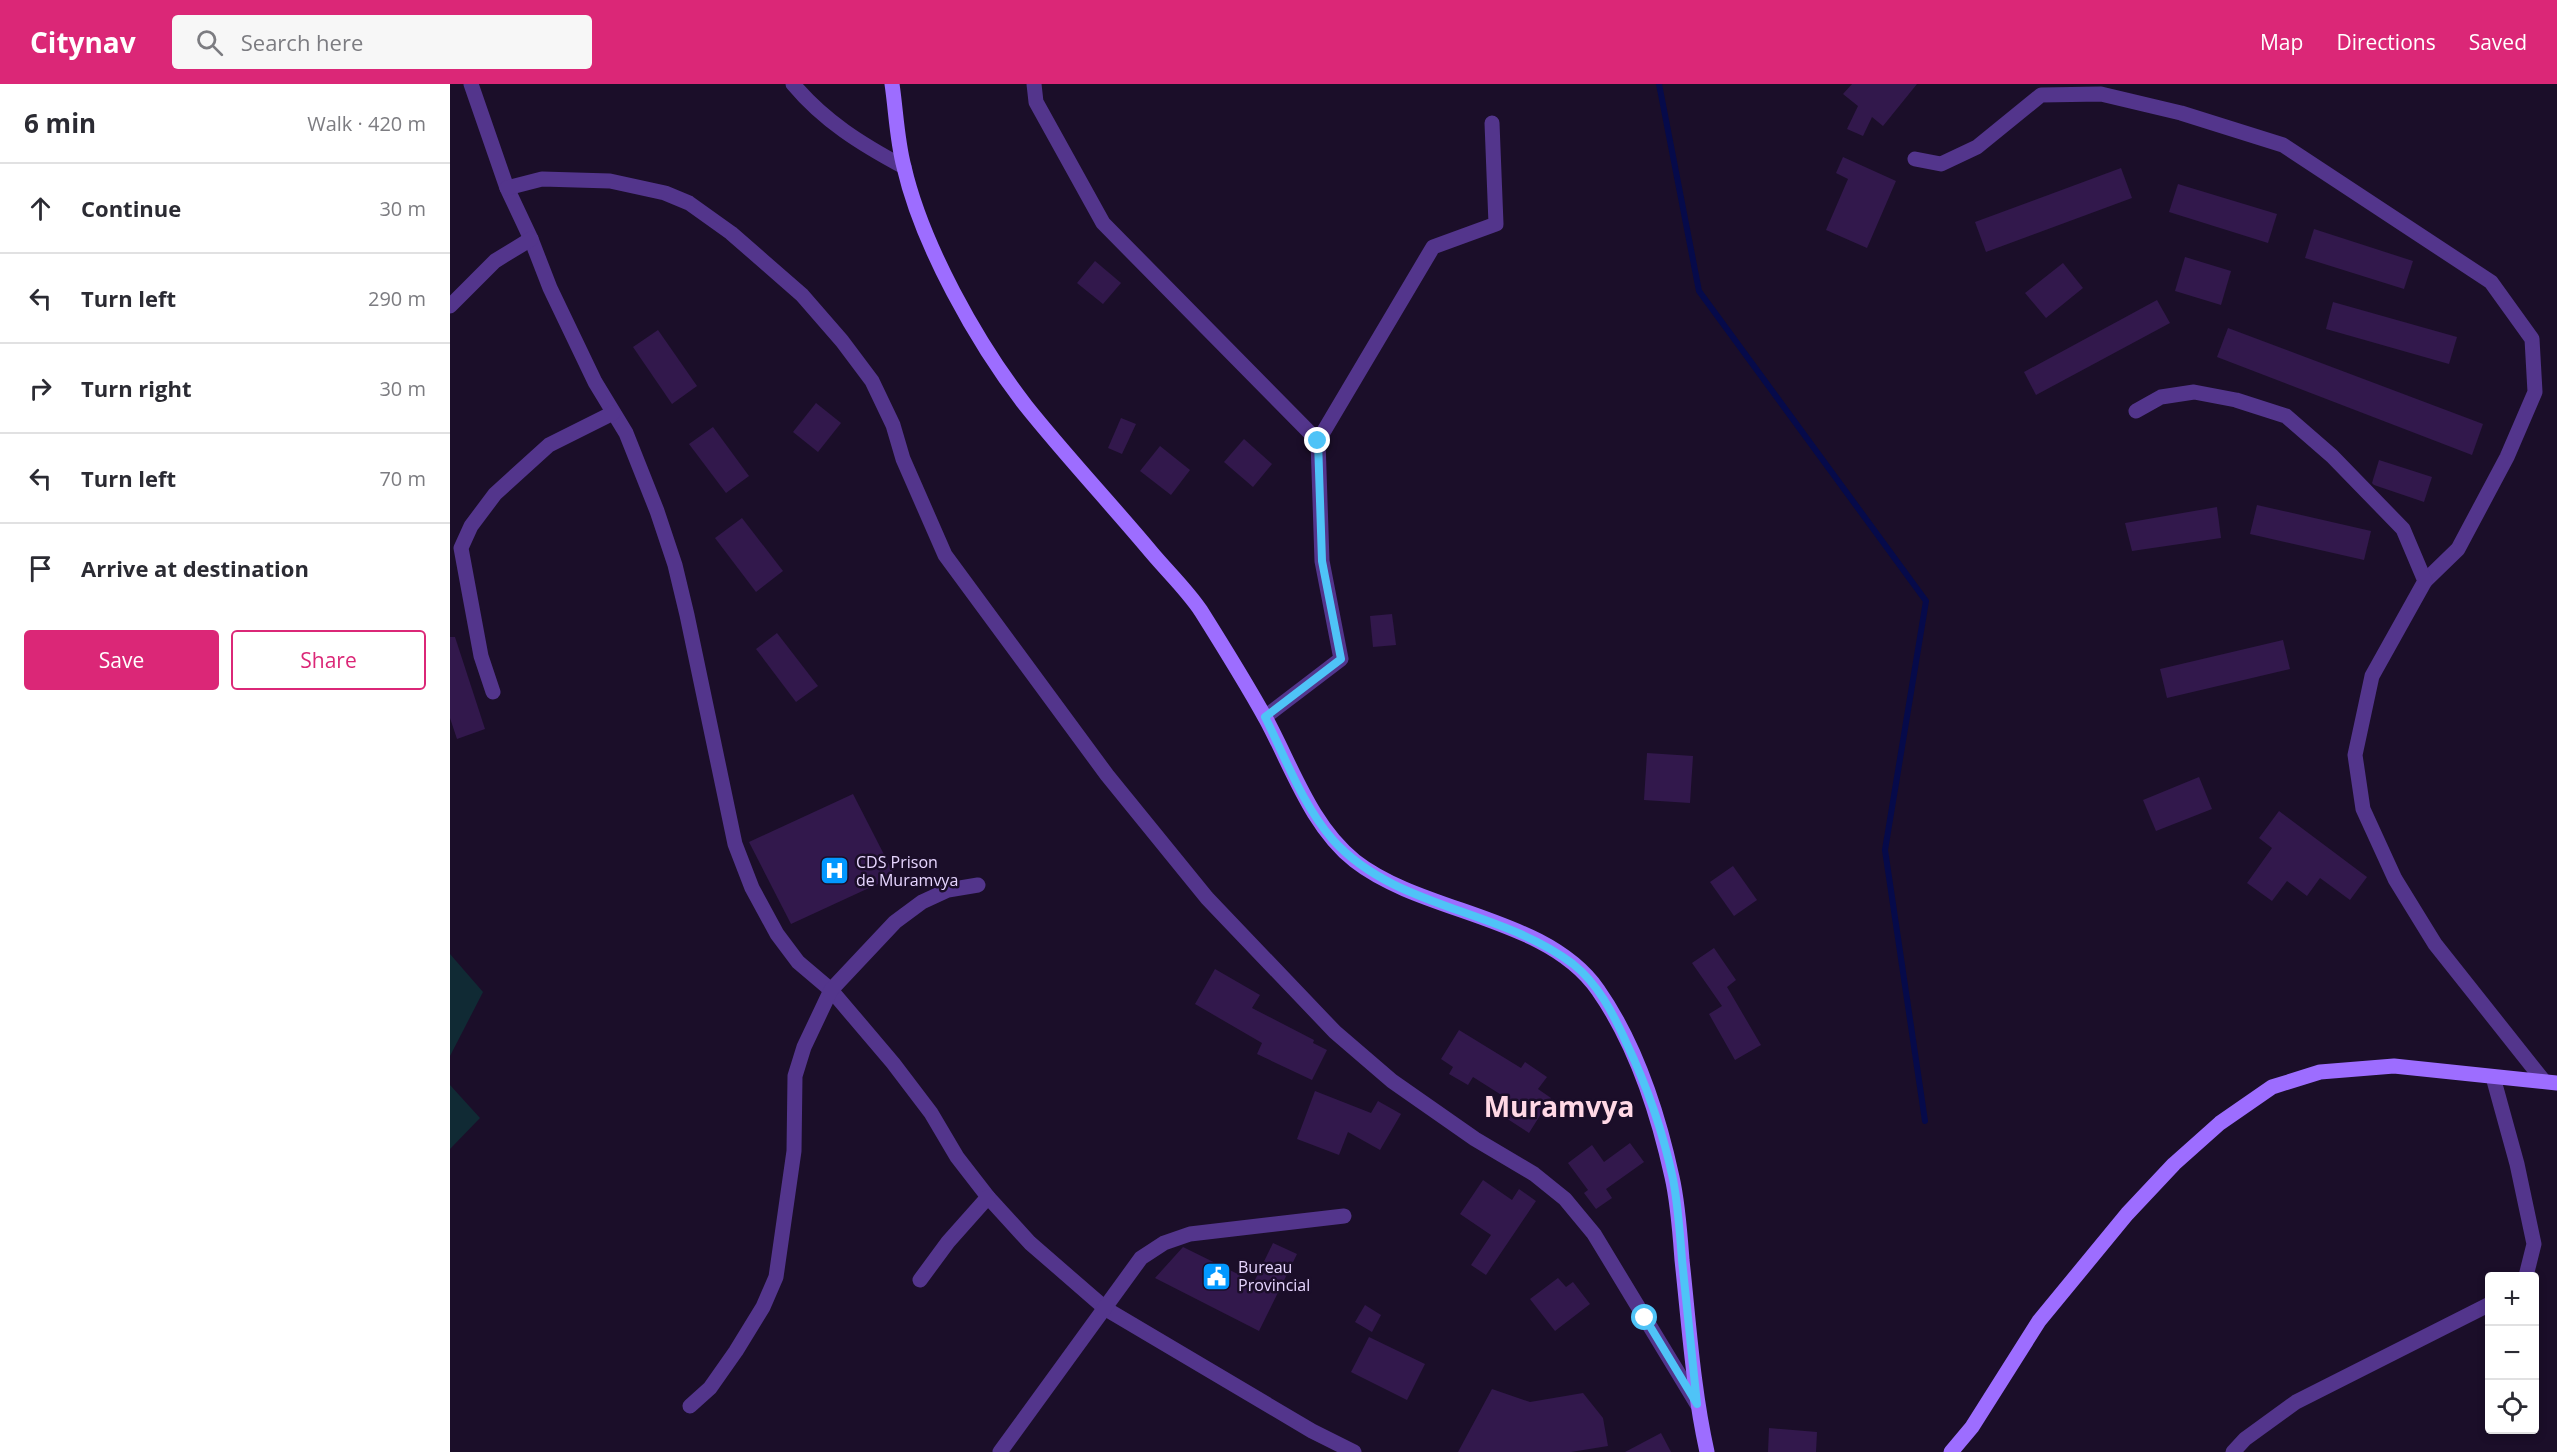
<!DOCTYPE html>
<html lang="en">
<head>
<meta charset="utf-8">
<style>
  :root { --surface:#fff; --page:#f7f7f7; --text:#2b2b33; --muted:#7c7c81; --line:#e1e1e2; --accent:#db2777 }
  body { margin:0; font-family:"Open Sans",sans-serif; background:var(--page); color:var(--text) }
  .controls { position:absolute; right:18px; bottom:18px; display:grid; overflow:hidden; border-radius:6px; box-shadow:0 3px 9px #0003 }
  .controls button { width:54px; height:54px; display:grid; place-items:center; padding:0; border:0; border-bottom:2px solid var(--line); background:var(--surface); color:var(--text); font:30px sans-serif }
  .stop { position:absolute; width:18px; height:18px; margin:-14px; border:4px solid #4fc3f7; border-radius:50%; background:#fff }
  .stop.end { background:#4fc3f7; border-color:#fff; box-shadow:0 2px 6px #0008 }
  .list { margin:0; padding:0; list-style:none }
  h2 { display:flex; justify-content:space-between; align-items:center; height:78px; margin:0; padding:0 24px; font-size:26px }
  h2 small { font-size:20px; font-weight:400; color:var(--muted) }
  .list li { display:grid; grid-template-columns:39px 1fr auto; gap:18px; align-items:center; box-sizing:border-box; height:90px; padding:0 24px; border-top:2px solid var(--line) }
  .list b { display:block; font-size:22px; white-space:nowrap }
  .list em { font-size:20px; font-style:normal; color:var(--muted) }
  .actions { display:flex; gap:12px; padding:18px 24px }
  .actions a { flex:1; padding:14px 0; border:2px solid var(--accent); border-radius:6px; text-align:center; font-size:21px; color:var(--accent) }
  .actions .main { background:var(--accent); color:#fff }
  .icon { flex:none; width:33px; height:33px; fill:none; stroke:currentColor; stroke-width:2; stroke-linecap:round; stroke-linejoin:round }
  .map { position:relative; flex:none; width:2107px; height:1368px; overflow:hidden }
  header { display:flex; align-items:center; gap:36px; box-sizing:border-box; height:84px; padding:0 30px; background:var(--accent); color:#fff }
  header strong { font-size:28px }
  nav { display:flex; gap:33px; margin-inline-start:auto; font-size:21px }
  .search { width:420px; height:54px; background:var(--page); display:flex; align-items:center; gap:15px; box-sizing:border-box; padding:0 21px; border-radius:6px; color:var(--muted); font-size:22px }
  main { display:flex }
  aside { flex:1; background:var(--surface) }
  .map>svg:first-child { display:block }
  .green { fill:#102a34 }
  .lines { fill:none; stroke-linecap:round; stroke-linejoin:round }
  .stream { stroke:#060a4a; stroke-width:6 }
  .building { fill:#32184c }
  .minor { stroke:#53358c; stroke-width:15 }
  .secondary { stroke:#9d6dff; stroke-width:15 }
  .route { stroke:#4fc3f7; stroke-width:8 }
  .labels { text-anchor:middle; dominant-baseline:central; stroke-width:5; stroke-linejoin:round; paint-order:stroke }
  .poi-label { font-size:16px; fill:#e7d6ff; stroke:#1b0e29; text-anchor:start }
  .town-label { font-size:28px; font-weight:bold; fill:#ffd8e5; stroke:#1b0e29 }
</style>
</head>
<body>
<header>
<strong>Citynav</strong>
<div class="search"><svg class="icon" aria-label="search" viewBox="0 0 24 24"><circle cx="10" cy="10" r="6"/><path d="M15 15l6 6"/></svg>Search here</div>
<nav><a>Map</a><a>Directions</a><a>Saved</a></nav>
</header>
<main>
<aside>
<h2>6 min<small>Walk · 420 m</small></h2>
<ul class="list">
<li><svg class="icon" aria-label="ahead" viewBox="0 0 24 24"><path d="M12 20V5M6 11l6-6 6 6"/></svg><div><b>Continue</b></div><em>30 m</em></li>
<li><svg class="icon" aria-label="left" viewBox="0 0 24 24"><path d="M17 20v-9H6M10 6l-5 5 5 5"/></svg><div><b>Turn left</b></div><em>290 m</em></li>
<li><svg class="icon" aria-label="right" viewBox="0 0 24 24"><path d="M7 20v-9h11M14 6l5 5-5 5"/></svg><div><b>Turn right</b></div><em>30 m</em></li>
<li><svg class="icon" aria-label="left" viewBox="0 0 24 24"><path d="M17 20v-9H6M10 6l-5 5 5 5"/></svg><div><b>Turn left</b></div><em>70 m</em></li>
<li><svg class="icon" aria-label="arrive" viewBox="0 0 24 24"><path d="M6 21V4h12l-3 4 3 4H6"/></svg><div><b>Arrive at destination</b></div></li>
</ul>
<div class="actions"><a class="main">Save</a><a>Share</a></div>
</aside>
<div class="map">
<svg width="2107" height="1368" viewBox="0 0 2107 1368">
  <rect width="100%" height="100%" fill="#1b0e29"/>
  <g class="green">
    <path d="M0,870L33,908L0,972Z"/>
    <path d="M0,1001L30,1034L0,1065Z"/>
  </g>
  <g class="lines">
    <path class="stream" d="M1209,0L1249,207L1476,517L1435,766L1475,1037"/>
  </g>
  <g class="building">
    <path d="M1402,0H1467L1433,42L1422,33L1413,52L1397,45L1408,22L1393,10Z"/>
    <path d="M1393,73L1446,97L1417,164L1376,146L1398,95L1386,89Z"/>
    <path d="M1671,84L1682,114L1536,168L1525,138Z"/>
    <path d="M1728,100L1827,130L1818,159L1719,128Z"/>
    <path d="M1864,145L1963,177L1954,205L1855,174Z"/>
    <path d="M1735,173L1781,187L1771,221L1725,207Z"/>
    <path d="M645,177L671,199L653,220L627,199Z"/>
    <path d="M1613,179L1633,204L1596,234L1575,209Z"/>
    <path d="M1707,216L1720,239L1586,311L1574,288Z"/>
    <path d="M1883,218L2007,253L1999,280L1876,245Z"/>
    <path d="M1778,244L2033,340L2022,371L1767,273Z"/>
    <path d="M208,246L247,302L222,320L183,263Z"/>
    <path d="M366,319L391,339L368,368L343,348Z"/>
    <path d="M671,334L686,340L672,370L658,364Z"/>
    <path d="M263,343L299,392L276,409L239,360Z"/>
    <path d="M794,355L822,380L803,403L774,378Z"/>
    <path d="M710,362L740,386L721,411L690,387Z"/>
    <path d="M1929,376L1982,393L1974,418L1924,401L1922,399Z"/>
    <path d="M1807,421L1921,447L1914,476L1800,450Z"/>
    <path d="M1767,423L1771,454L1682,467L1675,439Z"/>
    <path d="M292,434L333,487L306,508L265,454Z"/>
    <path d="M942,530L946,561L923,563L920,532Z"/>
    <path d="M327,549L368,602L346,618L306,565Z"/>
    <path d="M0,553H5L35,645L7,655L0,634Z"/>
    <path d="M1833,556L1840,585L1717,614L1710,585Z"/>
    <path d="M1197,669L1243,672L1240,719L1194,716Z"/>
    <path d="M1749,693L1762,725L1706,747L1693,716Z"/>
    <path d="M403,710L445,792L341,840L299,758Z"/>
    <path d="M1829,727L1917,793L1900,816L1870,794L1857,812L1837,797L1822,817L1797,799L1822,764L1809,754Z"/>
    <path d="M1283,782L1307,816L1284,832L1260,798Z"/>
    <path d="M1264,864L1286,896L1277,903L1311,961L1285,976L1259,930L1272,922L1242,879Z"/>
    <path d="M765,885L810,911L802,924L864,956L863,959L877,966L862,996L807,970L812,959L745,920Z"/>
    <path d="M1009,946L1071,984L1075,978L1097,993L1088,1005L1101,1014L1079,1049L1056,1034L1061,1027L1049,1019L1053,1012L1023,993L1018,1001L999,990L1003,983L991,975Z"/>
    <path d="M865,1007L921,1029L928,1017L951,1030L930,1066L898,1048L889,1071L847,1055Z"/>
    <path d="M1180,1059L1194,1078L1156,1105L1162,1114L1146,1125L1134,1109L1138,1106L1118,1079L1142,1061L1154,1078Z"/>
    <path d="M1033,1096L1062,1116L1069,1105L1086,1117L1036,1191L1021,1181L1041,1151L1010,1130Z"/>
    <path d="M823,1159L847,1170L809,1247L705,1194L733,1163L804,1198Z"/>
    <path d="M1108,1194L1116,1203L1123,1198L1140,1220L1105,1247L1080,1215Z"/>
    <path d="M915,1221L931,1231L922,1248L905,1238Z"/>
    <path d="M919,1253L975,1280L957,1316L901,1288Z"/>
    <path d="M1042,1305L1080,1318L1133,1309L1153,1334L1158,1362L1121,1368H1008Z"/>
    <path d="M1319,1344L1367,1348L1366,1368H1318Z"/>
    <path d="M1211,1349L1221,1368H1175Z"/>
  </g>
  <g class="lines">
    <g class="minor">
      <path d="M21,0L57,104L81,155L100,204L145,298L176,349L207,427L225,481L237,531L285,760L302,804L327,850L348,878L381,906L443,979L481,1029L507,1073L538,1113L580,1159L656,1225L862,1347L904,1368"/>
      <path d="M343,0C374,37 411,60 454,83"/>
      <path d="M584,0L586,18L653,139L868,357L872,477L891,575L815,633"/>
      <path d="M1465,75L1491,80L1527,63L1591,11L1651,10L1731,29L1833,61L2041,198L2082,255L2085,308L2057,373L2008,465L1975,497"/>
      <path d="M57,104L92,95L160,97L215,109L239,119L281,149L352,211L392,257L422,297L443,341L453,375L495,471L657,691L757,814L885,948L942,997L1025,1055L1084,1090L1115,1115L1144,1150L1247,1320"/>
      <path d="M0,222L45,177L81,155"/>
      <path d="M1686,327L1711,313L1744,308L1786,316L1836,332L1882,372L1953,445L1975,497L1922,592L1905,671L1913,725L1945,795L1985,860L2093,996"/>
      <path d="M868,357L983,163L1046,140L1042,39"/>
      <path d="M43,608L31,572L11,464L21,442L45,410L99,361L163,329"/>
      <path d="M2043,993L2067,1080L2084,1160L2076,1192"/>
      <path d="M470,1196L498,1158L538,1113"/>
      <path d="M240,1322L260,1304L286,1267L313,1223L326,1193L344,1067L345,992L354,963L381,906L445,838L472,818L498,806L528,801"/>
      <path d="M550,1368L691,1174L714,1159L740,1150L894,1132"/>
      <path d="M1783,1368L1795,1355L1846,1318L2040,1220"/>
    </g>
    <g class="secondary">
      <path d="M442,0C446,27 447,57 454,83C472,161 527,259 576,322C616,372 661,420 702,469C718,488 737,506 751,527C773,562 796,599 816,635C842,683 861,742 905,777C973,830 1097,832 1148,906C1185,959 1208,1029 1222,1093C1228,1119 1230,1149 1232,1176C1239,1240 1243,1305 1257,1368"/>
      <path d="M1501,1368L1522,1343L1589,1237L1677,1130L1724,1080L1770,1039L1822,1003L1870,988L1944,982L2107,999"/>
    </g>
  </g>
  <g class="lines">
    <path class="route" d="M868,357L872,477L891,575L815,633C835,673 853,722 883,756C945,825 1051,825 1123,880C1148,900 1163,929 1176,958C1196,1000 1213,1048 1223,1095C1228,1121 1230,1149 1232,1176C1237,1224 1242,1272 1247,1320L1195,1234"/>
  </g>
  <defs>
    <symbol id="hospital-square" viewBox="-11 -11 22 22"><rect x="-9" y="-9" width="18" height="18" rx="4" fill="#0298ff" stroke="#1b0e29"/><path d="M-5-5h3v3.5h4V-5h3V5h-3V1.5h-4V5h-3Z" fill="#fff"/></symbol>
    <symbol id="civic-square" viewBox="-11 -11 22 22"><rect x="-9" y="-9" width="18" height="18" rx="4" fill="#0298ff" stroke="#1b0e29"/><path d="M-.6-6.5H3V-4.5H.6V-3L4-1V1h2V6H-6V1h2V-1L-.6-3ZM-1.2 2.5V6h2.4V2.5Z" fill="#fff"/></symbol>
  </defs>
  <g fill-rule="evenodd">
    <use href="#hospital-square" x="368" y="770" width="33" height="33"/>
    <use href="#civic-square" x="750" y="1176" width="33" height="33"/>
  </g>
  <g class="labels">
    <g class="poi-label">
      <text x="406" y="778">CDS Prison<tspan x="406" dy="18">de Muramvya</tspan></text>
      <text x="788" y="1183">Bureau<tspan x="788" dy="18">Provincial</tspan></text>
    </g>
    <g class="town-label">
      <text x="1109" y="1022">Muramvya</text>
    </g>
  </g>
</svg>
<div class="controls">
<button>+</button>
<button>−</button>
<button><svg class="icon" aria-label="locate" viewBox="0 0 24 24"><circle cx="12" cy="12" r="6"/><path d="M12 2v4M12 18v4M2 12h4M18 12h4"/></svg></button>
</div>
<div class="stop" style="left:1195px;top:1234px"></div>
<div class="stop end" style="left:868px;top:357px"></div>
</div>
</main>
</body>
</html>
